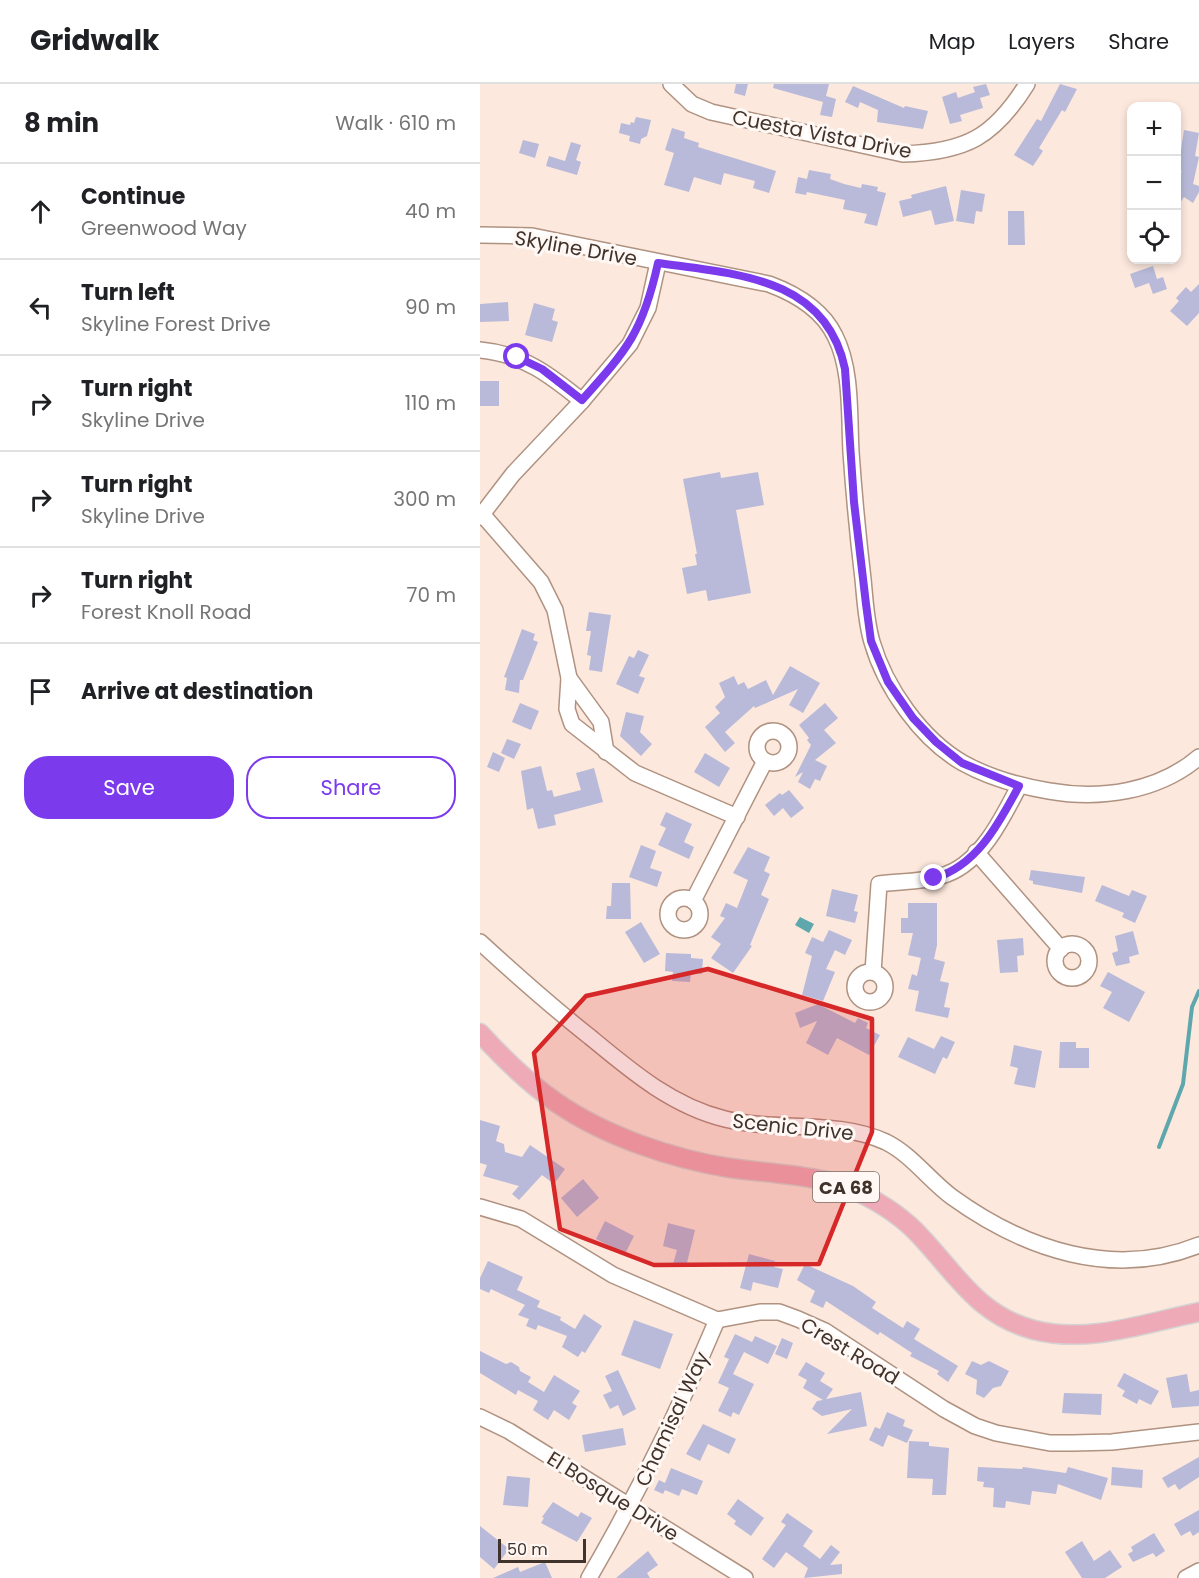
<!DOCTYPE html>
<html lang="en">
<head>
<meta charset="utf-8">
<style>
  :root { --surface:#fff; --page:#f6f6f6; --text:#202124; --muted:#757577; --line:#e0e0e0; --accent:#7c3aed }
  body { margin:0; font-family:Poppins,sans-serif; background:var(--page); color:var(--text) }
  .controls { position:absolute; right:18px; top:18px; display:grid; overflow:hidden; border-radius:12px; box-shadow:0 3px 9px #0003 }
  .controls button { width:54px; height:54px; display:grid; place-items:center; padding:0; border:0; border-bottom:2px solid var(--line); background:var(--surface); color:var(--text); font:30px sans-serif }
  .scale { position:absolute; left:18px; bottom:15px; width:88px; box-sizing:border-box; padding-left:6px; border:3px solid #40332c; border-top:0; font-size:16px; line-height:21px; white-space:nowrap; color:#40332c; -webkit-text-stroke:4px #fff8f4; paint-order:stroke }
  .stop { position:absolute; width:18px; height:18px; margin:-14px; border:4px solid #7c3aed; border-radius:50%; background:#fff }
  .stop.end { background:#7c3aed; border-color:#fff; box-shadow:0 2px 6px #0008 }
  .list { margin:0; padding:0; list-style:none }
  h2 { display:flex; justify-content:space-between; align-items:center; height:78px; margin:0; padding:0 24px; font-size:26px }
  h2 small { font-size:20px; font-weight:400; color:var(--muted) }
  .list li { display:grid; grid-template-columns:39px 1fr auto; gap:18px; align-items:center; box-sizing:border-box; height:96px; padding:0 24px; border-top:2px solid var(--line) }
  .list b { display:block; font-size:22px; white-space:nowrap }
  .list p { margin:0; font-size:20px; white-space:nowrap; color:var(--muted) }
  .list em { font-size:20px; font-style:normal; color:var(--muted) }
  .actions { display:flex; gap:12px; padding:18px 24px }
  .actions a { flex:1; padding:14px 0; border:2px solid var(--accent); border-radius:24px; text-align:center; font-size:21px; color:var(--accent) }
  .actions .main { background:var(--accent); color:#fff }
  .icon { flex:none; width:33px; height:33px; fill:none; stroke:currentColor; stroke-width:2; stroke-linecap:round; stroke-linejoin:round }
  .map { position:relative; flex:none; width:719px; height:1494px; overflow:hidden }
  header { display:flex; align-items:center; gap:36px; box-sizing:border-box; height:84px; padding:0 30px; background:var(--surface); border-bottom:2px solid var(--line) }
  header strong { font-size:28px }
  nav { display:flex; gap:33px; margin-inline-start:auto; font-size:21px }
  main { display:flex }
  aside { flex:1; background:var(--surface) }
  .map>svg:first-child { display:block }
  .water { fill:#5ea7ac }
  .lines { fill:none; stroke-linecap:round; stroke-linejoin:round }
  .stream { stroke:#5ea7ac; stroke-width:4 }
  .building { fill:#b9bad9 }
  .minor-casing { stroke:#b09281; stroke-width:18 }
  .major-casing { stroke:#d5d2d1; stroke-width:21 }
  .minor { stroke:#fff; stroke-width:15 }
  .major { stroke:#eeaab7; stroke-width:18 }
  .route { stroke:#7c3aed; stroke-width:8 }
  .marked { fill:#d62828; fill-opacity:0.2; stroke:#d62828; stroke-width:4.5; stroke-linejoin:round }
  .labels { text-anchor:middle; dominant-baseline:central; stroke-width:6; stroke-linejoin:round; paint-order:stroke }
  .shield { fill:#fff8f4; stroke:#796e68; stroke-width:1.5 }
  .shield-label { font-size:18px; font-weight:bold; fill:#40332c }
  .street-label { font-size:20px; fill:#40332c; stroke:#fff8f4 }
</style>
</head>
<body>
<header>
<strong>Gridwalk</strong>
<nav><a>Map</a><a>Layers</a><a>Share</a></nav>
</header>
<main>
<aside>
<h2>8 min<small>Walk · 610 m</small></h2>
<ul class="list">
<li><svg class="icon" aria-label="ahead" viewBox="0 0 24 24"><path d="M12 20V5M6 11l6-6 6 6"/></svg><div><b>Continue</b><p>Greenwood Way</p></div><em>40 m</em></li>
<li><svg class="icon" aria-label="left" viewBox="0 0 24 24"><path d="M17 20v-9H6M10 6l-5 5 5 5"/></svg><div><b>Turn left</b><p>Skyline Forest Drive</p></div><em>90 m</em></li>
<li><svg class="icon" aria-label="right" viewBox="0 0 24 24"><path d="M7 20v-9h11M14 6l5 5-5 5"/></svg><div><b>Turn right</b><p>Skyline Drive</p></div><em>110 m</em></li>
<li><svg class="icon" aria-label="right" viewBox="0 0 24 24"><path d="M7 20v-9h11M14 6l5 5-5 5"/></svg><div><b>Turn right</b><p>Skyline Drive</p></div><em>300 m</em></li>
<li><svg class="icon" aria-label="right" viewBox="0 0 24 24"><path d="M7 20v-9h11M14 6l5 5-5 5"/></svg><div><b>Turn right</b><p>Forest Knoll Road</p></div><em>70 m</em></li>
<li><svg class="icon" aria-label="arrive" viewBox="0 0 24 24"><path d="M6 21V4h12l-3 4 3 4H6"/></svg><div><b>Arrive at destination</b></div></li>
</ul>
<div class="actions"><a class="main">Save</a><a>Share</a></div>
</aside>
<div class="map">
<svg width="719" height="1494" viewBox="0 0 719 1494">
  <rect width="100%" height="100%" fill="#fce8dd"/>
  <path class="water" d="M320,833L334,840L329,849L315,841Z"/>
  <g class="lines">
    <path class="stream" d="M679,1063L703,1000L712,923L719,907"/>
  </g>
  <g class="building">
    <path d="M256,0H268L265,12L254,9Z"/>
    <path d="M294,0H349L346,12L356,15L352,33L340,31L343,18L293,4Z"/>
    <path d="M506,0L510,11L500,14L503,24L480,31L482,37L470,40L462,13L476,8L478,14L495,8L493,3Z"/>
    <path d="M580,0L597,5L585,28L582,26L559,64L563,67L553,82L534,71L557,35L561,37Z"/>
    <path d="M373,2L424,24L425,22L448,27L443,45L397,38L398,26L380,18L378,24L365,18Z"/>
    <path d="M156,33L171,36L167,52L161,55L160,60L149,57L150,52L139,49L141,39L150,41L151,38L154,39Z"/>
    <path d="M192,44L205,48L204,54L219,59L218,63L296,87L289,109L273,104L275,97L244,89L241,101L214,93L209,108L184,101L194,69L185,66Z"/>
    <path d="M704,46L719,49L715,72L719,73L713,100L719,102V108L713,119L704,113L696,125V96L702,87L698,86Z"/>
    <path d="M43,56L59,60L55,74L39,69Z"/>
    <path d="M91,58L101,61L96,76L101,78L97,91L66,82L69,72L85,77Z"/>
    <path d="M329,86L351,90L350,95L364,100L381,104L382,100L398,103L397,107L406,109L397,142L384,139L387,130L363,125L365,116L327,108L326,111L315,109L318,93L327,95Z"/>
    <path d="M466,102L474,137L455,141L451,126L423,133L419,117L432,114L431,111Z"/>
    <path d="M481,106L505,110L502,128L496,127L494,140L476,137Z"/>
    <path d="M528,127H544L545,161H528Z"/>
    <path d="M673,182L677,195L683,193L687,205L673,210L669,199L655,204L650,190Z"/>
    <path d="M719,200V229L707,242L690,227L699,217L696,214L706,203L711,208Z"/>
    <path d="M28,218L29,237L0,238V220Z"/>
    <path d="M54,219L75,225L72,236L78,238L72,258L45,251Z"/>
    <rect x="0" y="297" width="19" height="25"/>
    <path d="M240,388L241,394L278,388L284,421L256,426L271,509L228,517L226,506L207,510L202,484L217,481L215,470H217L203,395Z"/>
    <path d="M109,528L131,531L122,588L109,586L111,572L107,571L111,547H106Z"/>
    <path d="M42,545L55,550L53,556L58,558L43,596H40L39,609L25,606L27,594L24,593Z"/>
    <path d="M158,566L169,571L159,592L165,594L158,610L136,600L149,572L154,574Z"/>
    <path d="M310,582L340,599L323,629L309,621L318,605L275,624L274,622L245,648L255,659L245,668L225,643L240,629L235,623L245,613L239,599L254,592L258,601L264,598L268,605L286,596L293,611Z"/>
    <path d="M40,619L59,627L51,646L32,638Z"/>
    <path d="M345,619L358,634L344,646L356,659L335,676L347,682L340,697L335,695L330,705L318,698L323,688L315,693L331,661L327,656L329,654L319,641Z"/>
    <path d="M146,628L164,632L160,648L172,660L161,672L140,652Z"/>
    <path d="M27,655L41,660L34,675L21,669Z"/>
    <path d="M13,668L25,674L19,688L7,683Z"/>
    <path d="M225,669L250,684L239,703L214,688Z"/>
    <path d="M61,682L67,707L72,706L74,713L101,706L96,689L114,684L123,718L74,731L76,741L58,745L53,724L47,726L41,687Z"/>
    <path d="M309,706L324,724L311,734L303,724L294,732L285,721L300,709L302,711Z"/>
    <path d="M186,728L212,740L204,758L214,763L209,775L178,761L186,744L180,741Z"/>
    <path d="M161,761L176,767L170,784L182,788L177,803L149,793Z"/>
    <path d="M268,763L290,773L284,787L290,790L281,811L289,815L270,861L272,862L253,889L231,874L241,860L231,853L245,834L240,832L246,819L257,824L268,796L253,789Z"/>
    <path d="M551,786L605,793L602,809L553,800V797L549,796Z"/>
    <path d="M132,799H150L151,835H126L127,822H131Z"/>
    <path d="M622,801L649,812L652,806L667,812L655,839L642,833L644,829L615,817Z"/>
    <path d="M352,805L378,811L374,827L378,828L375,839L346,832Z"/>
    <path d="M428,819H457V861L454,875L465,878L460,897L469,899L464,923L470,924L468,934L435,927L439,907L428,905L432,890L437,892L441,874L428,871L433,849H421V834H428Z"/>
    <path d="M161,838L180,870L164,879L145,848Z"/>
    <path d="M349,846L372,856L365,871L355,866L346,885L355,888L343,917L322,911L332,872L325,869L332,853L343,858Z"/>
    <path d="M653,847L659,870L649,873L650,879L636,882L632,869L638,867L635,852Z"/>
    <path d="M543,854L544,871L537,872L538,888L520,889L517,856Z"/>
    <path d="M186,869L211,870V874L223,875L222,890L211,889L210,898L192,897L193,888L185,887Z"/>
    <path d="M628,888L665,908L649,938L623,924L632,908L620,902Z"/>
    <path d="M338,920L375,939L378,934L388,939L386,944L400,951L389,971L357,954L348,971L326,959L337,937L320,944L315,929Z"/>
    <path d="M461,952L475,958L467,975L463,973L455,990L418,973L428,953L454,965Z"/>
    <path d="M580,958H596V964H609V984H579Z"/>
    <path d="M534,961L562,967L555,1004L534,1000L538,984L530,982Z"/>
    <path d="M0,1036L20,1042L16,1057L24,1060L25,1068L42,1073L50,1061L85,1085L74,1100L62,1091L39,1116L32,1110L39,1102L3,1092L7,1081L0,1079Z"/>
    <path d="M103,1095L119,1114L97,1133L81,1114Z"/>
    <path d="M125,1137L154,1152L145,1170L116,1155Z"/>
    <path d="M188,1139L215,1146L206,1183L193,1180L197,1166L183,1162Z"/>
    <path d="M269,1170L295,1177L294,1183L303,1185L298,1204L273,1198L271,1207L260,1204Z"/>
    <path d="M8,1177L43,1193L37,1206L60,1217L57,1223L81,1233L80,1236L95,1245L104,1230L122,1242L105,1269L102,1267L98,1273L82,1263L87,1252L58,1241L56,1246L46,1242L49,1235L38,1231L45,1221L11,1205L9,1209L0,1205V1194Z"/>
    <path d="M325,1180L373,1202L396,1218L392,1224L423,1244L427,1237L440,1245L434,1255L478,1282L468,1298L457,1290L459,1287L430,1272L432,1269L400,1248L398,1251L346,1217L343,1224L330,1218L335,1207L317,1196Z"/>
    <path d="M154,1236L193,1250L180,1285L141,1271Z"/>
    <path d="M255,1250L272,1258L275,1252L297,1262L288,1280L264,1268L253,1290L274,1300L259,1331L253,1328L251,1333L238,1327L249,1304L238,1299L249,1275L244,1273Z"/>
    <path d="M302,1254L313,1259L307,1275L295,1270Z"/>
    <path d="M0,1267L26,1280L31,1278L39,1283L40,1287L51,1293L48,1298L64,1308L74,1291L100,1307L92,1319L97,1322L89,1336L74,1326L68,1336L53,1326L58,1317L38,1306L36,1311L0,1289Z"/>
    <path d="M492,1277L501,1281L509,1277L529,1287L521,1302L513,1304L504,1314L496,1310L497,1296L485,1290Z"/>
    <path d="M326,1278L345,1289L340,1297L353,1305L346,1315L381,1308L387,1342L347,1350L372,1325L342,1332L332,1325L337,1317L343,1316L323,1304L327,1296L318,1291Z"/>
    <path d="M138,1286L156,1325L143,1332L138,1321L130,1325L123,1311L132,1307L125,1292Z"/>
    <path d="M644,1289L679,1307L671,1321L659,1315L657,1320L642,1312L645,1307L637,1302Z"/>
    <path d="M707,1290L710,1308L719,1306V1322L692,1324L686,1294Z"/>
    <path d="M584,1309L622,1310L621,1331L582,1329Z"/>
    <path d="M407,1328L425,1336L423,1342L433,1346L427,1359L408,1351L403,1363L389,1356L395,1343L400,1345Z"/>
    <path d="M223,1340L256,1355L249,1370L228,1360L220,1377L206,1370Z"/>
    <path d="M143,1344L146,1361L105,1368L102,1351Z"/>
    <path d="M429,1357L449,1358V1362L469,1364L466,1411H452L453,1395L427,1394Z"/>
    <path d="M719,1373V1393L699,1406L695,1400L688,1404L682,1394Z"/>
    <path d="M498,1383L542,1385L543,1383L586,1389L588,1383L628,1394L621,1416L578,1400L576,1410L552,1407L550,1421L526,1417L525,1424L513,1423L514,1404L503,1403L504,1398L497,1397Z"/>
    <path d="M632,1383L663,1386L662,1404L631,1401Z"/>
    <path d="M191,1384L223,1397L217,1411L202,1405L199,1412L185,1406L183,1410L174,1406L179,1396L185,1399Z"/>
    <path d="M27,1392L50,1394L48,1423L23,1421Z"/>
    <path d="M258,1415L284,1434L271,1452L254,1440L256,1437L247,1430Z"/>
    <path d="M73,1418L98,1433L101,1428L112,1434L97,1458L61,1439L64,1434L62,1433Z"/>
    <path d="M719,1426V1448L713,1452L710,1447L701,1452L694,1440Z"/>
    <path d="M307,1429L333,1447L323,1462L340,1475L351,1461L360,1468L350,1481L362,1480V1490L324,1494L328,1484L306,1468L294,1484L282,1475L306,1441L301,1438Z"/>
    <path d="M0,1442L29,1465L14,1485L0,1473Z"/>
    <path d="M674,1449L685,1467L676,1473L673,1469L653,1478L648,1470L653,1467L651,1463Z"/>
    <path d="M602,1457L614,1477L630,1466L642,1483L625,1494H602L585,1468Z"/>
    <path d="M168,1467L178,1481L167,1489L170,1494H136Z"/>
    <path d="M65,1478L72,1494H13L38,1483L40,1488Z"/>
  </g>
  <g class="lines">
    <defs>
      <g id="minor">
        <path d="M191,0L212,20L231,28L423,70C486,68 514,53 547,0"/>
        <path d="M0,151L52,152L289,200C316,210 342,225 355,252C372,285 369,331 371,368C374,411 378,453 383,495C385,515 386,538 392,558C405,603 441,655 483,679C510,694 539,702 569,707C620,716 678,708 719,673"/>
        <path d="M0,266C43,270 70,291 102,317"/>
        <path d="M2,430L61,498L75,526L89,594L87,625L92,640L155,689L257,733"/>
        <path d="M0,433L33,390L102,317L150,260L168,224L178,179"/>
        <path d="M89,594L121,638L126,668"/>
        <circle cx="293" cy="663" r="16"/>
        <path d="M496,768L581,865"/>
        <circle cx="204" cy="830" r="16"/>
        <path d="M213,817L285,677"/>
        <path d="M0,858C36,891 72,923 110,953C151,987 192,1022 245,1035C297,1048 356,1035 406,1058C432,1071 449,1096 472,1113C544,1165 633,1196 719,1161"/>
        <circle cx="592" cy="877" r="17"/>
        <circle cx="390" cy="903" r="15"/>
        <path d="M393,888L399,800C421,797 447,798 467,790C502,777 523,733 539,702"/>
        <path d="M0,1123L41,1135L133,1191L237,1236L280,1228H299L318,1235L345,1247L464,1325L495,1342L516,1349L570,1359H593L632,1358L719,1348"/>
        <path d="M0,1333L29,1347L265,1494"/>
        <path d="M109,1494C157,1411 200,1325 237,1236"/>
        <path d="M706,1494L719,1487"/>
      </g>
      <path id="major" d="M0,949C21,972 51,1001 77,1019C125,1052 192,1075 250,1084C292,1090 339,1090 378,1108C401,1119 424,1134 441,1153C477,1191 498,1231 554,1246C610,1260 665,1239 719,1228"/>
    </defs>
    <use href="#minor" class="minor-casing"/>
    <use href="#major" class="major-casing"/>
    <use href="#minor" class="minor"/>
    <use href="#major" class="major"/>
  </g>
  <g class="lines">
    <path class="route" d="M37,273L62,285L102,316C148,265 163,247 178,179C256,190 346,193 365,285L374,418L386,520L391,557L408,598L433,634L456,658L482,679L539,702C519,739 497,782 454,794"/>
  </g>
  <path class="marked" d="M228,885L392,935V1048L339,1180L174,1181L80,1145L54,969L106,912Z"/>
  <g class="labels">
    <rect class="shield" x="333" y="1088" width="66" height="30" rx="4.5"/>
    <g class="shield-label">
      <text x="366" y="1103">CA 68</text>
    </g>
    <g class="street-label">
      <text transform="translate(342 50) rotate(11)">Cuesta Vista Drive</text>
      <text transform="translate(96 164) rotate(10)">Skyline Drive</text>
      <text transform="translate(313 1043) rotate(6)">Scenic Drive</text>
      <text transform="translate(370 1267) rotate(31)">Crest Road</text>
      <text transform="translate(192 1335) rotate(-65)">Chamisal Way</text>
      <text transform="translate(133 1412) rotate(32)">El Bosque Drive</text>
    </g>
  </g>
</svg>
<div class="controls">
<button>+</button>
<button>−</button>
<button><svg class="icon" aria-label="locate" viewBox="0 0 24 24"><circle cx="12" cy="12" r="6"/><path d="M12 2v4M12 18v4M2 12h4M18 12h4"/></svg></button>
</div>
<div class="scale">50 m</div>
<div class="stop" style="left:37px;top:273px"></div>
<div class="stop end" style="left:454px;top:794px"></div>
</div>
</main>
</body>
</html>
